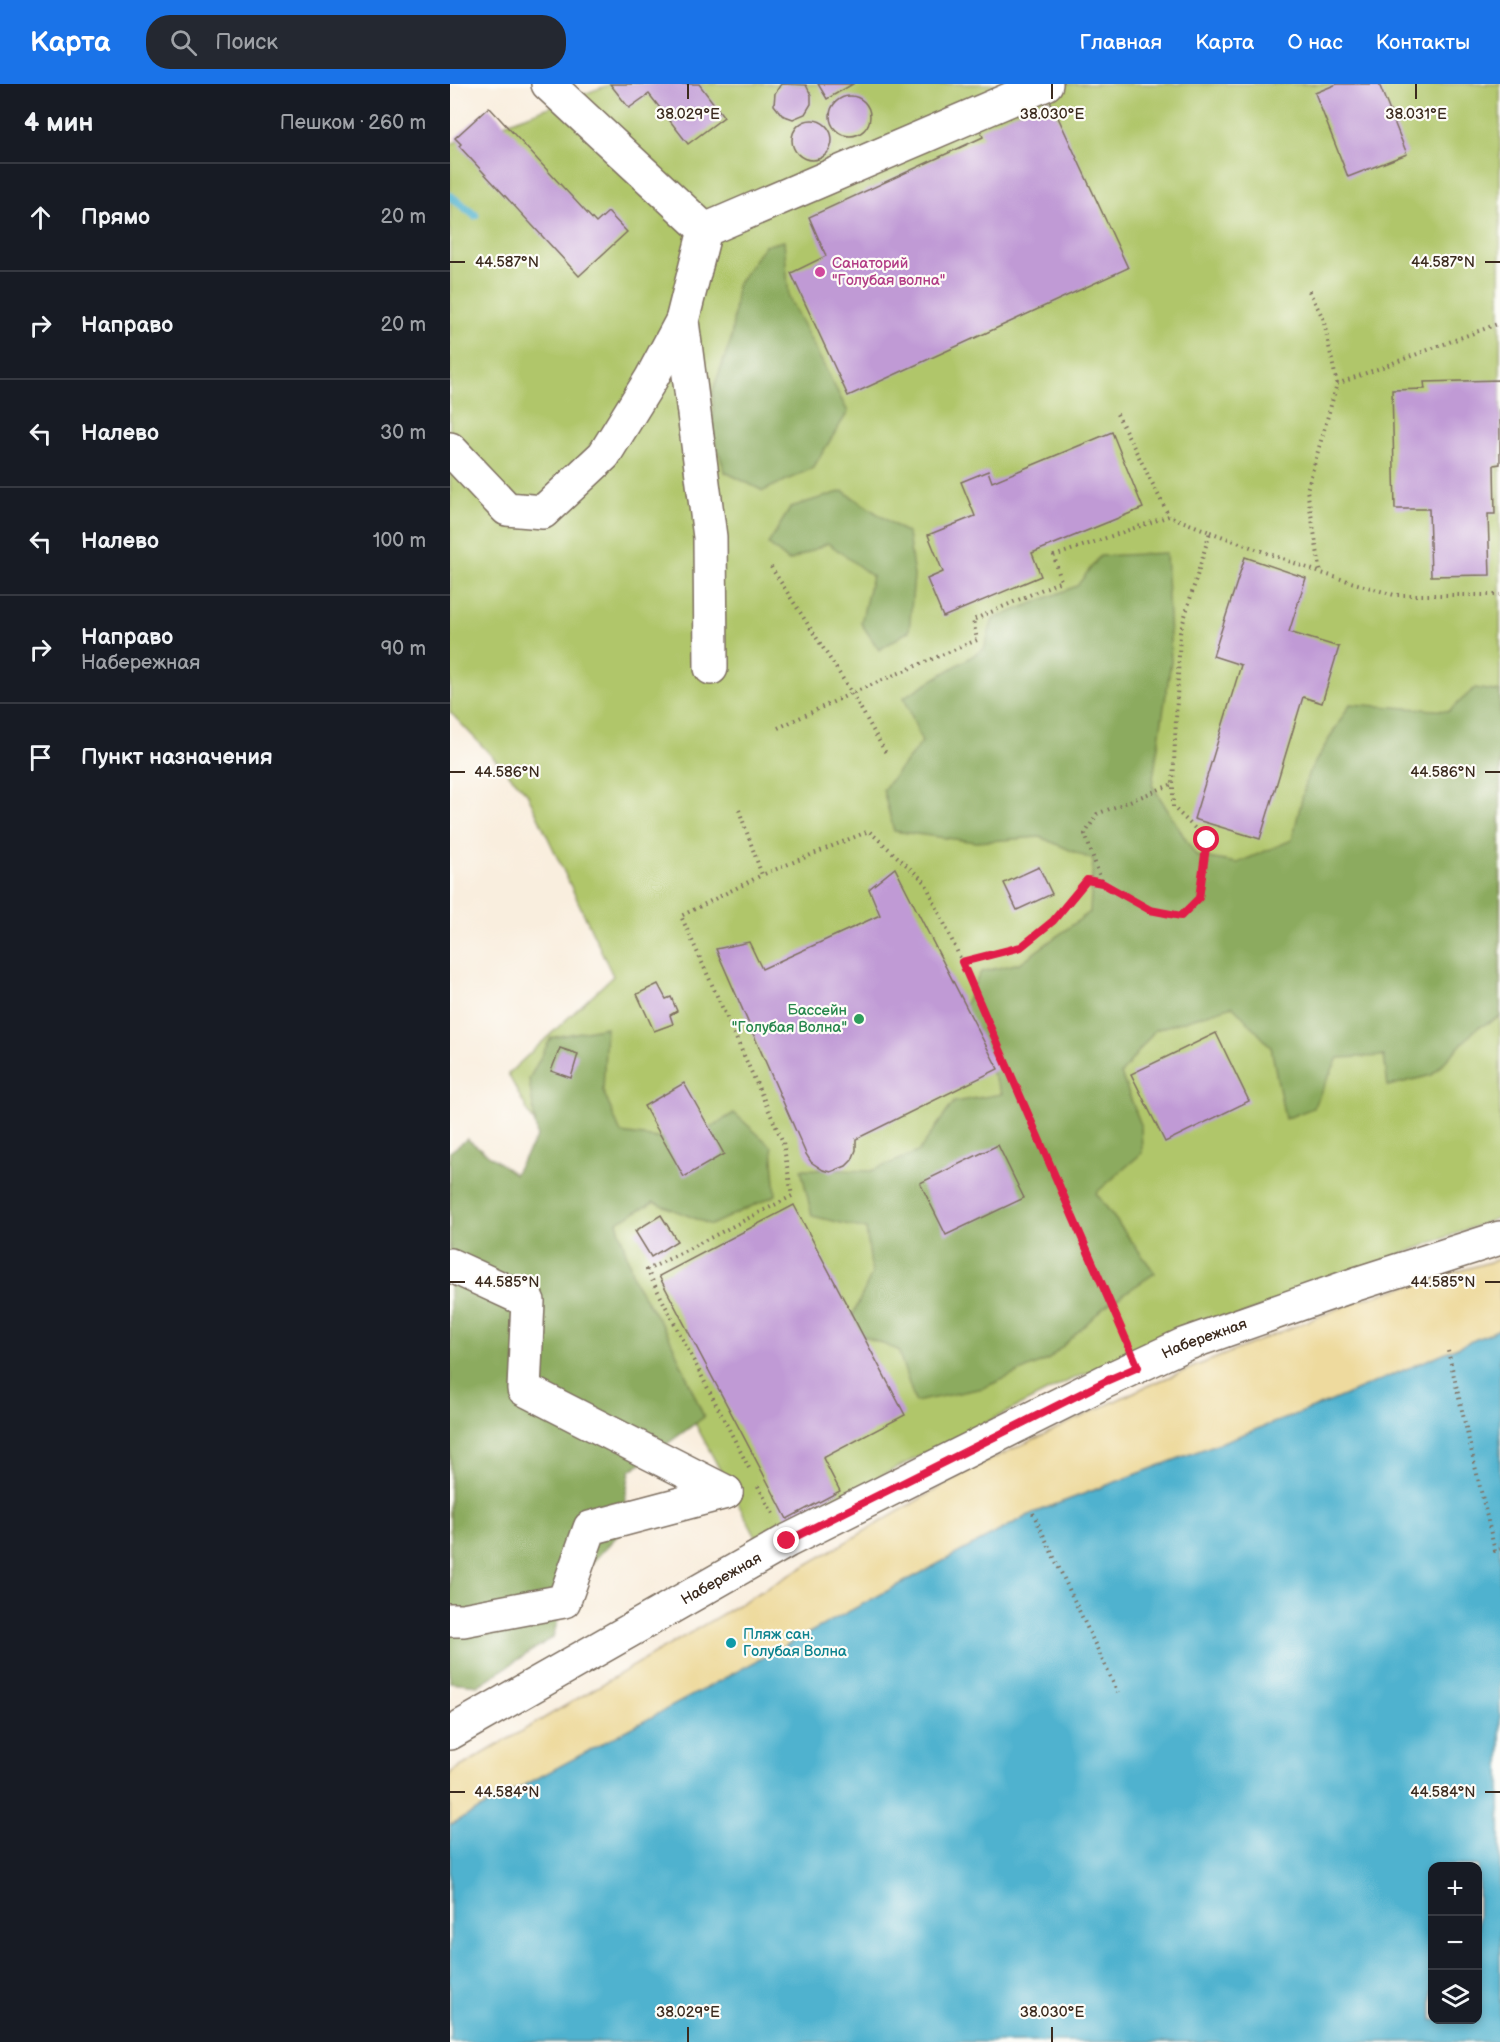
<!DOCTYPE html>
<html lang="ru">
<head>
<meta charset="utf-8">
<style>
  :root { --surface:#171b24; --page:#242831; --text:#f1f3f6; --muted:#9ea1a6; --line:#363941; --accent:#1a73e8 }
  body { margin:0; font-family:"Balsamiq Sans",sans-serif; background:var(--page); color:var(--text) }
  .controls { position:absolute; right:18px; bottom:18px; display:grid; overflow:hidden; border-radius:12px; box-shadow:0 3px 9px #0003 }
  .controls button { width:54px; height:54px; display:grid; place-items:center; padding:0; border:0; border-bottom:2px solid var(--line); background:var(--surface); color:var(--text); font:30px sans-serif }
  .stop { position:absolute; width:18px; height:18px; margin:-14px; border:4px solid #e11d48; border-radius:50%; background:#fff }
  .stop.end { background:#e11d48; border-color:#fff; box-shadow:0 2px 6px #0008 }
  .list { margin:0; padding:0; list-style:none }
  h2 { display:flex; justify-content:space-between; align-items:center; height:78px; margin:0; padding:0 24px; font-size:26px }
  h2 small { font-size:20px; font-weight:400; color:var(--muted) }
  .list li { display:grid; grid-template-columns:39px 1fr auto; gap:18px; align-items:center; box-sizing:border-box; height:108px; padding:0 24px; border-top:2px solid var(--line) }
  .list b { display:block; font-size:22px; white-space:nowrap }
  .list p { margin:0; font-size:20px; white-space:nowrap; color:var(--muted) }
  .list em { font-size:20px; font-style:normal; color:var(--muted) }
  .icon { flex:none; width:33px; height:33px; fill:none; stroke:currentColor; stroke-width:2; stroke-linecap:round; stroke-linejoin:round }
  .map { position:relative; flex:none; width:1050px; height:1958px; overflow:hidden }
  header { display:flex; align-items:center; gap:36px; box-sizing:border-box; height:84px; padding:0 30px; background:var(--accent); color:#fff }
  header strong { font-size:28px }
  nav { display:flex; gap:33px; margin-inline-start:auto; font-size:21px }
  .search { width:420px; height:54px; background:var(--page); display:flex; align-items:center; gap:15px; box-sizing:border-box; padding:0 21px; border-radius:24px; color:var(--muted); font-size:22px }
  main { display:flex }
  aside { flex:1; background:var(--surface) }
  .map>svg:first-child { display:block }
  .green { fill:#b0c66b; stroke:#767844; stroke-width:1.5 }
  .forest { fill:#8cab5f; stroke:#646a3e; stroke-width:1.5 }
  .sand { fill:#eeda9e; stroke:#94825e; stroke-width:1.5 }
  .water { fill:#50b2cf; stroke:#466e76; stroke-width:1.5; fill-rule:evenodd }
  .lines { fill:none; stroke-linecap:round; stroke-linejoin:round }
  .stream { stroke:#50b2cf; stroke-width:9 }
  .building { fill:#c09ad5 }
  .minor-casing { stroke:#7e6f61; stroke-width:36 }
  .path { stroke:#7e6f61; stroke-width:4; stroke-dasharray:1.5 4.5; stroke-linecap:butt }
  .minor { stroke:#fff; stroke-width:33 }
  .route { stroke:#e11d48; stroke-width:8 }
  .ticks { fill:none; stroke:#3b2a1e; stroke-width:2 }
  .hotel-dot { fill:#d1479c; stroke:#fdfcf7; stroke-width:2 }
  .leisure-dot { fill:#2e9e5b; stroke:#fdfcf7; stroke-width:2 }
  .culture-dot { fill:#0f9aa8; stroke:#fdfcf7; stroke-width:2 }
  .labels { text-anchor:middle; dominant-baseline:central; stroke-width:4.5; stroke-linejoin:round; paint-order:stroke }
  .hotel-label { font-size:15px; fill:#b23c85; stroke:#fdfcf7; text-anchor:start }
  .leisure-label { font-size:15px; fill:#27864d; stroke:#fdfcf7; text-anchor:end }
  .street-label { font-size:15px; fill:#3b2a1e; stroke:#fdfcf7 }
  .culture-label { font-size:15px; fill:#0d838f; stroke:#fdfcf7; text-anchor:start }
  .ticks-label { font-size:15px; text-anchor:middle; fill:#3b2a1e; stroke:#fdfcf7; stroke-width:4.5; stroke-linejoin:round; paint-order:stroke }
</style>
</head>
<body>
<header>
<strong>Карта</strong>
<div class="search"><svg class="icon" aria-label="search" viewBox="0 0 24 24"><circle cx="10" cy="10" r="6"/><path d="M15 15l6 6"/></svg>Поиск</div>
<nav><a>Главная</a><a>Карта</a><a>О нас</a><a>Контакты</a></nav>
</header>
<main>
<aside>
<h2>4 мин<small>Пешком · 260 m</small></h2>
<ul class="list">
<li><svg class="icon" aria-label="ahead" viewBox="0 0 24 24"><path d="M12 20V5M6 11l6-6 6 6"/></svg><div><b>Прямо</b></div><em>20 m</em></li>
<li><svg class="icon" aria-label="right" viewBox="0 0 24 24"><path d="M7 20v-9h11M14 6l5 5-5 5"/></svg><div><b>Направо</b></div><em>20 m</em></li>
<li><svg class="icon" aria-label="left" viewBox="0 0 24 24"><path d="M17 20v-9H6M10 6l-5 5 5 5"/></svg><div><b>Налево</b></div><em>30 m</em></li>
<li><svg class="icon" aria-label="left" viewBox="0 0 24 24"><path d="M17 20v-9H6M10 6l-5 5 5 5"/></svg><div><b>Налево</b></div><em>100 m</em></li>
<li><svg class="icon" aria-label="right" viewBox="0 0 24 24"><path d="M7 20v-9h11M14 6l5 5-5 5"/></svg><div><b>Направо</b><p>Набережная</p></div><em>90 m</em></li>
<li><svg class="icon" aria-label="arrive" viewBox="0 0 24 24"><path d="M6 21V4h12l-3 4 3 4H6"/></svg><div><b>Пункт назначения</b></div></li>
</ul>
</aside>
<div class="map">
<svg width="1050" height="1958" viewBox="0 0 1050 1958">
  <rect width="100%" height="100%" fill="#fdfcf7"/>
  <filter id="ink" filterUnits="userSpaceOnUse"><feTurbulence type="fractalNoise" baseFrequency=".0167" numOctaves="2"/><feDisplacementMap in="SourceGraphic" scale="12" xChannelSelector="R" yChannelSelector="G"/><feConvolveMatrix kernelMatrix="1 2 1 2 8 2 1 2 1" color-interpolation-filters="sRGB"/></filter>
  <filter id="wash" filterUnits="userSpaceOnUse"><feTurbulence type="fractalNoise" baseFrequency=".008" numOctaves="4" result="noise"/><feDisplacementMap in="SourceGraphic" scale="24" xChannelSelector="R" yChannelSelector="G"/><feGaussianBlur stdDeviation="1.35" result="paint"/><feColorMatrix in="noise" values="0 0 0 0 0 0 0 0 0 0 0 0 0 0 0 0 0 1.4 0 .05"/><feComposite in="paint" operator="in"/></filter>
  <g filter="url(#wash)">
    <rect width="100%" height="100%" fill="#f9eede"/>
    <path class="green" d="M161,0H1050V1133L622,1295L307,1455L58,990L163,892L77,709L0,628V60Z"/>
    <g class="forest">
      <path d="M334,157L339,214L398,328L363,384L313,407L275,388L263,350V306L281,256L287,201L314,162Z"/>
      <path d="M393,407L458,450L464,492L459,547L429,566L411,539L422,492L378,459L339,477L318,460L341,423Z"/>
      <path d="M716,469L721,578L702,701L746,772L787,779L842,756L858,690L900,620L999,627L1025,604L1050,608V933L1027,944L982,991L938,1002L934,972L888,974L863,1024L835,1035L821,963L783,922L705,946L671,990L691,1041L692,1069L646,1109L705,1189L654,1223L599,1275L533,1304L465,1318L448,1266L396,1245L422,1190L416,1145L362,1132L351,1085L421,1087L468,1068L504,1018L552,1010L512,926L531,888L570,879L640,828L643,776L590,753L526,758L444,747L433,706L472,658L454,613L534,565L543,535L627,502L650,472Z"/>
      <path d="M156,943L153,1007L171,1049L237,1058L284,1029L322,1063L326,1111L261,1141L204,1118L167,1138L185,1199L219,1252L254,1333L180,1387L169,1450L117,1505L103,1553L29,1601L0,1598V1068L17,1055L64,1090L87,1053L79,995L101,954Z"/>
    </g>
    <path class="sand" d="M1050,1175V1245L882,1317L583,1429L8,1737L0,1740V1689L523,1384L697,1302L910,1216Z"/>
    <path class="water" d="M1050,1245V1958H0V1741L583,1429L882,1317ZM982,1782H1028V1936H982Z"/>
    <g class="lines">
      <path class="stream" d="M0,112L25,131"/>
    </g>
    <g id="blocks">
      <g class="building">
        <path d="M160,0H249L274,33L238,60L199,10L179,24Z"/>
        <path d="M331,0L356,1L361,11V20L355,30L343,35L332,31L324,21L325,9Z"/>
        <path d="M368,0H403L377,15Z"/>
        <path d="M887,0H929L957,70L898,93L865,9Z"/>
        <circle cx="400" cy="32" r="20"/>
        <path d="M599,14L678,184L398,312L341,189L376,172L359,133L533,53L530,45Z"/>
        <path d="M39,23L146,139L158,128L177,148L129,192L9,62L11,60L5,54Z"/>
        <circle cx="362" cy="56" r="20"/>
        <path d="M1050,296V380L1044,381L1045,430H1038L1040,491L981,492L979,425H945L942,306L975,305L974,298Z"/>
        <path d="M662,348L693,424L582,469L591,492L493,533L477,495L493,488L478,451L525,432L511,398L538,387L542,398Z"/>
        <path d="M795,473L856,494L839,548L889,563L872,619L853,613L810,755L744,735L791,581L763,572Z"/>
        <path d="M589,783L602,810L567,826L554,799Z"/>
        <path d="M445,784L548,985L406,1055V1066L402,1076L396,1082L381,1088L373,1086L361,1078L356,1070L266,865L299,858L312,885L430,831L419,805Z"/>
        <path d="M208,900L216,915L221,913L227,927L220,931L223,940L204,947L187,910Z"/>
        <path d="M766,949L799,1017L715,1058L681,990Z"/>
        <path d="M110,964L128,970L121,994L101,987Z"/>
        <path d="M234,999L274,1070L234,1093L194,1022Z"/>
        <path d="M548,1061L574,1114L496,1151L470,1099Z"/>
        <path d="M344,1121L455,1331L373,1374L390,1407L337,1435L209,1192Z"/>
        <path d="M211,1131L227,1157L201,1173L185,1147Z"/>
      </g>
    </g>
  </g>
  <g filter="url(#ink)">
    <use href="#blocks" fill-opacity="0" stroke="#7e6f61" stroke-width="1.5"/>
    <g class="lines">
      <defs>
        <g id="minor">
          <path d="M98,0L255,146"/>
          <path d="M0,365L57,425L93,428L154,371L201,295L232,237"/>
          <path d="M261,584L260,453L232,237L255,146L596,0"/>
          <path d="M0,1181L78,1217L74,1305L276,1408"/>
          <path d="M0,1536H13L114,1517L140,1444L276,1408"/>
          <path id="s1" d="M0,1649L337,1457L656,1297L733,1261L906,1200L1050,1154"/>
        </g>
      </defs>
      <use href="#minor" class="minor-casing"/>
      <g class="path">
        <path d="M859,207L873,234L887,300L857,406L871,489L944,511H1050"/>
        <path d="M887,300L1050,239"/>
        <path d="M667,330L719,432"/>
        <path d="M760,448L871,489"/>
        <path d="M321,483L402,609L437,671"/>
        <path d="M328,644L402,609L527,556L523,536L611,497L604,472L719,432L760,448L730,549L723,700V723L757,756L749,814L731,833L700,826L652,799"/>
        <path d="M289,726L312,791L419,747L475,798L512,878L571,863L603,837L637,796L652,799L635,750L647,730L723,700"/>
        <path d="M512,878L675,1252"/>
        <path d="M998,1267L1045,1467L1050,1465"/>
        <path d="M299,1384L197,1186L342,1112L333,1058L231,832L312,791"/>
        <path d="M308,1402L323,1430"/>
        <path d="M583,1429L668,1609"/>
      </g>
      <use href="#minor" class="minor"/>
    </g>
  </g>
  <g class="lines" filter="url(#ink)">
    <path class="route" d="M337,1457L656,1297L688,1283L512,878L571,863L603,837L637,796L652,799L700,826L731,832L749,814L757,756"/>
  </g>
  <path class="ticks" d="M238,0V15M602,0V15M966,0V15M0,178H15M1035,178H1050M0,688H15M1035,688H1050M0,1198H15M1035,1198H1050M0,1708H15M1035,1708H1050M238,1943V1958M602,1943V1958"/>
  <circle class="hotel-dot" cx="370" cy="188" r="6"/>
  <circle class="leisure-dot" cx="409" cy="935" r="6"/>
  <circle class="culture-dot" cx="281" cy="1559" r="6"/>
  <g class="labels">
    <g class="hotel-label">
      <text x="382" y="179">Санаторий<tspan x="382" dy="17">"Голубая волна"</tspan></text>
    </g>
    <g class="leisure-label">
      <text x="397" y="926">Бассейн<tspan x="397" dy="17">"Голубая Волна"</tspan></text>
    </g>
    <g class="street-label">
      <text stroke="none"><textPath href="#s1" startOffset="852">Набережная</textPath></text>
      <text stroke="none"><textPath href="#s1" startOffset="312">Набережная</textPath></text>
    </g>
    <g class="culture-label">
      <text x="293" y="1550">Пляж сан.<tspan x="293" dy="17">Голубая Волна</tspan></text>
    </g>
  </g>
  <g class="ticks-label">
    <text x="238" y="35">38.029°E</text>
    <text x="602" y="35">38.030°E</text>
    <text x="966" y="35">38.031°E</text>
    <text x="57" y="183">44.587°N</text>
    <text x="993" y="183">44.587°N</text>
    <text x="57" y="693">44.586°N</text>
    <text x="993" y="693">44.586°N</text>
    <text x="57" y="1203">44.585°N</text>
    <text x="993" y="1203">44.585°N</text>
    <text x="57" y="1713">44.584°N</text>
    <text x="993" y="1713">44.584°N</text>
    <text x="238" y="1933">38.029°E</text>
    <text x="602" y="1933">38.030°E</text>
  </g>
</svg>
<div class="controls">
<button>+</button>
<button>−</button>
<button><svg class="icon" aria-label="layers" viewBox="0 0 24 24"><path d="M12 4l9 5-9 5-9-5zM3 14l9 5 9-5"/></svg></button>
</div>
<div class="stop" style="left:757px;top:756px"></div>
<div class="stop end" style="left:337px;top:1457px"></div>
</div>
</main>
</body>
</html>
